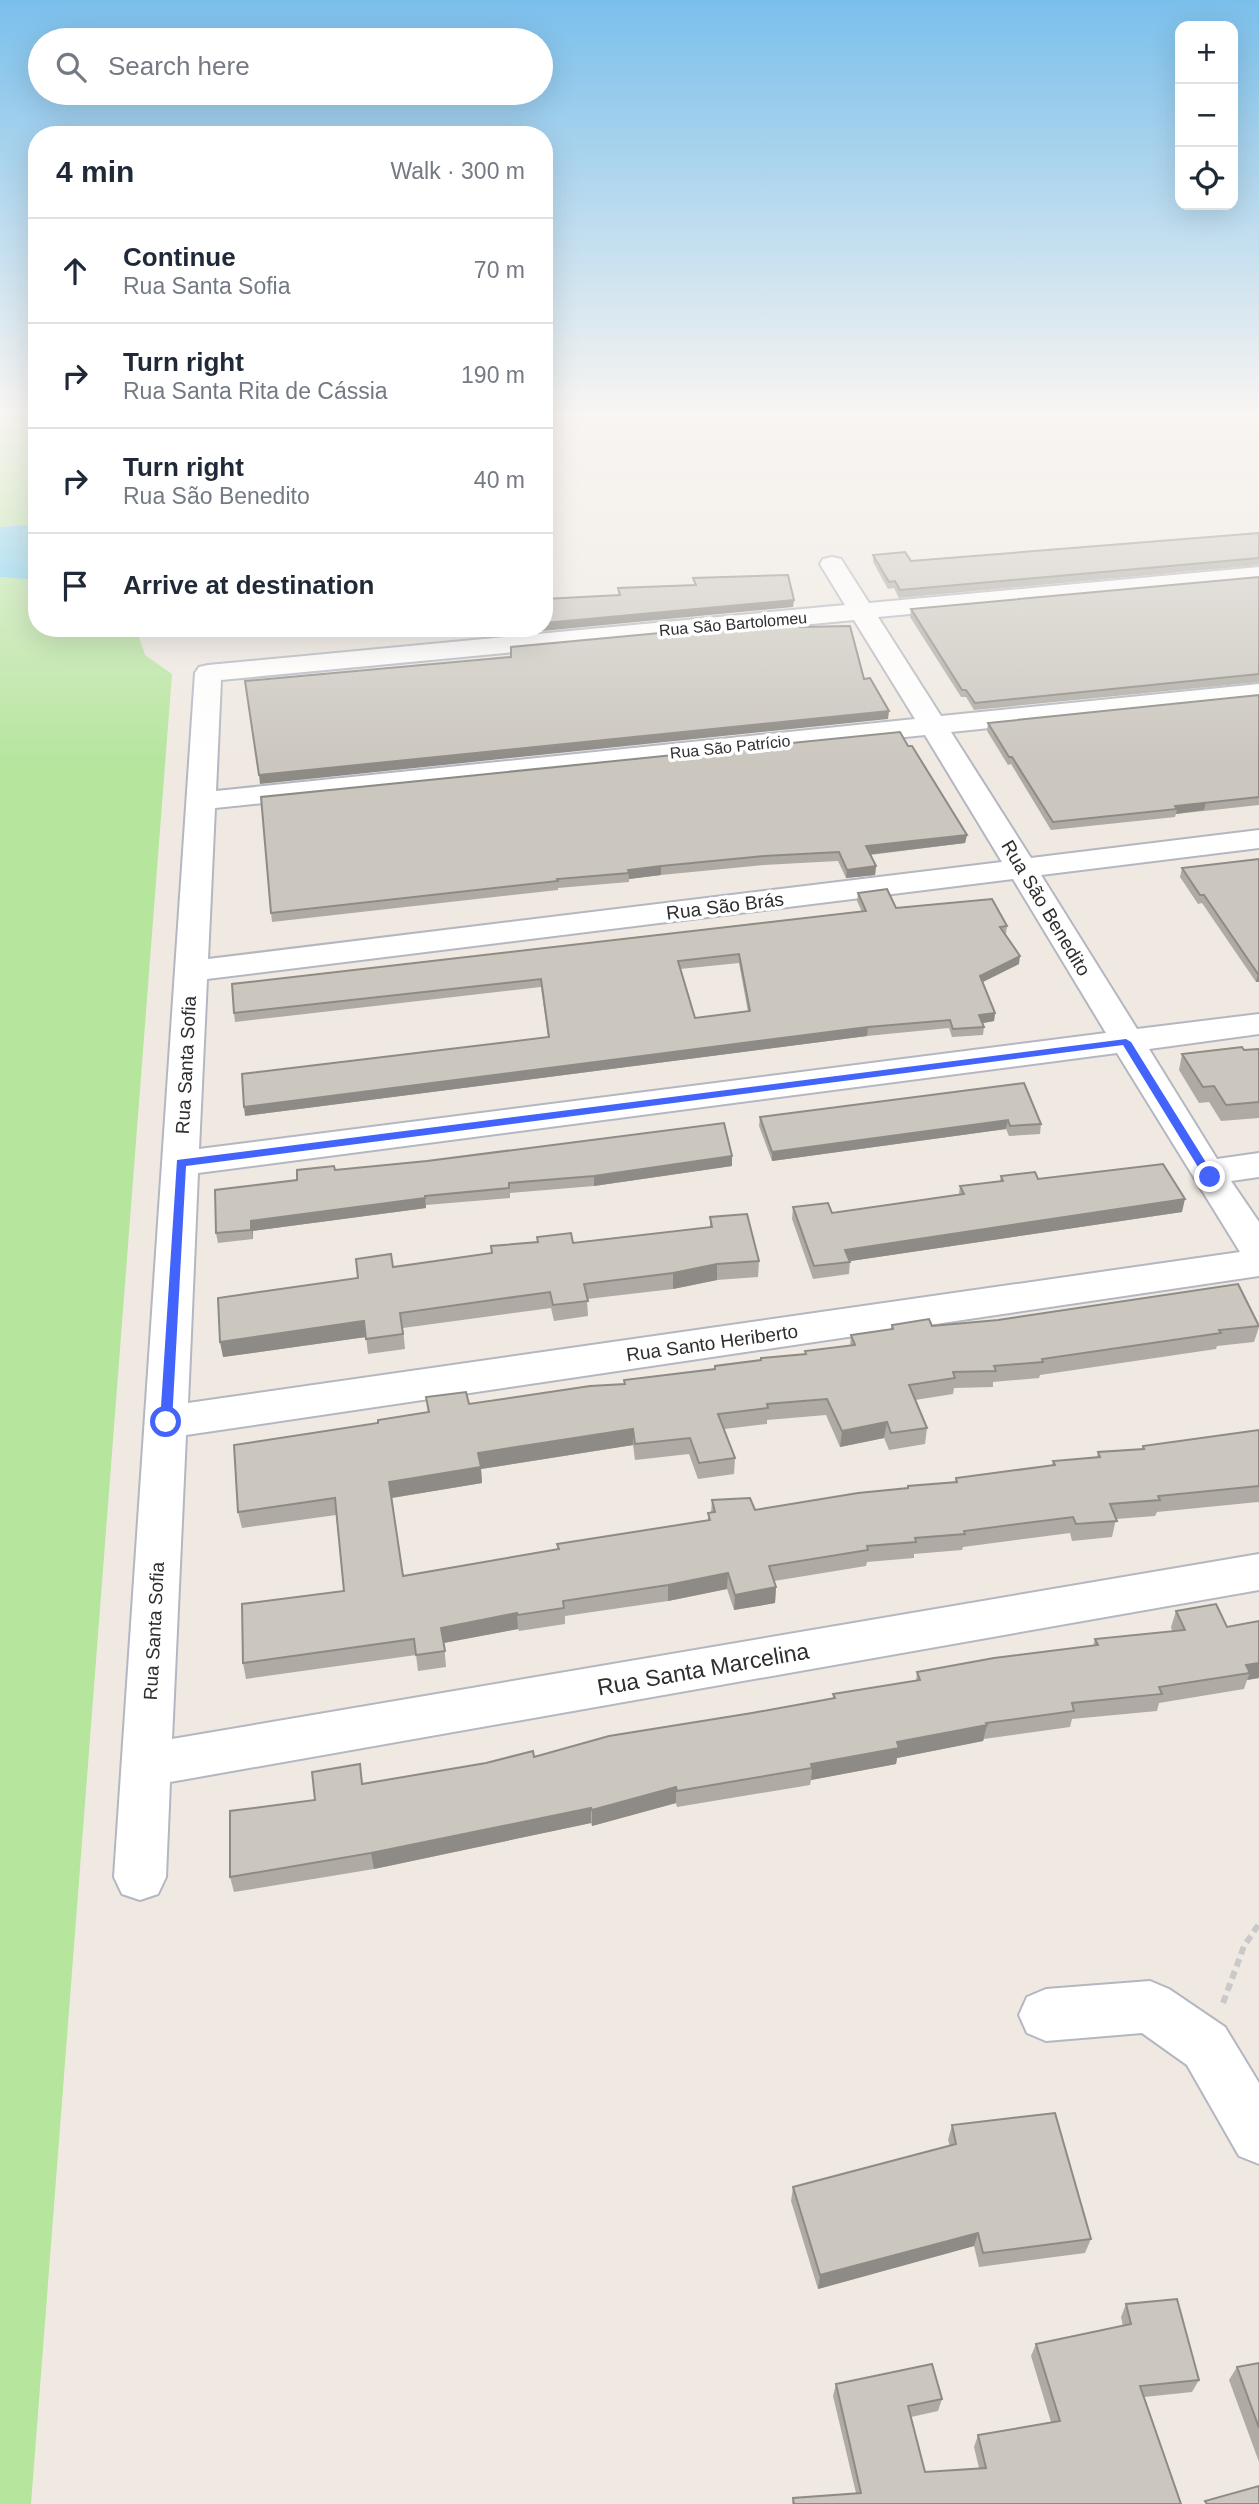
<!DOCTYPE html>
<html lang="en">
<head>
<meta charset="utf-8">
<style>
  :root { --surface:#fff; --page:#f2f2f3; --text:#1f2937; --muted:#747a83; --line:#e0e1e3 }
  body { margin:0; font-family:Helvetica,sans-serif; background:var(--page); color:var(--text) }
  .controls { position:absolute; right:21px; top:21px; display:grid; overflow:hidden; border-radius:14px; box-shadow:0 7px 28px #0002 }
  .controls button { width:63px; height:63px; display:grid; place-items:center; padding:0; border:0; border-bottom:2px solid var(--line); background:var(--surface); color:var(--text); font:35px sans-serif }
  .stop { position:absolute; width:21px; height:21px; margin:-16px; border:5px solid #4264fb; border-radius:50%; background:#fff }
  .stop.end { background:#4264fb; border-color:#fff; box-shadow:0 2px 7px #0008 }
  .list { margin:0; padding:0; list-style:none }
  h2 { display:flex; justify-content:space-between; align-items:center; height:91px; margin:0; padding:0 28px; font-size:30px }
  h2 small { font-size:23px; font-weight:400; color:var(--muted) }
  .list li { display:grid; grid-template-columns:46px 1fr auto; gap:21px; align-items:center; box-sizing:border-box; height:105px; padding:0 28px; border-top:2px solid var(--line) }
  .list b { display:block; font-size:26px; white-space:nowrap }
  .list p { margin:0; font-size:23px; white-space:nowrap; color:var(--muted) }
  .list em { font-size:23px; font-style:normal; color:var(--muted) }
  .icon { flex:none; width:38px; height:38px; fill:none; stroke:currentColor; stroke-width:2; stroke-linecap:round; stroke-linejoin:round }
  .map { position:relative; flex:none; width:1259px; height:2504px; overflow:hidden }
  .search { position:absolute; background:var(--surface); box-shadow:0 7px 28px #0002; left:28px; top:28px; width:525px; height:77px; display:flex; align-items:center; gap:18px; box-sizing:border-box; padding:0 24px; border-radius:38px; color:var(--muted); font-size:26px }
  .panel { position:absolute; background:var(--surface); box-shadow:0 7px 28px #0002; left:28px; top:126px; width:525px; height:511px; border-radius:28px }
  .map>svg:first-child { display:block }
  .green { fill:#b6e59e }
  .water { fill:#75cff0 }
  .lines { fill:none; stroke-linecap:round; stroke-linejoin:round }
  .minor-casing { stroke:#b4b7c1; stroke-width:4 }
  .path { stroke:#c9c9c9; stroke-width:6; stroke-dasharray:8 5; stroke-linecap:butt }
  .minor { fill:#fff; fill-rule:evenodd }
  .wall { fill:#afaba4; fill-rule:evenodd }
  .shaded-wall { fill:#8e8b86 }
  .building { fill:#cbc7bf; stroke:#8e8b86; stroke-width:2; fill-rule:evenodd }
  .route { fill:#4264fb }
  .labels { text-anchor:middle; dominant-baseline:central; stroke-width:7; stroke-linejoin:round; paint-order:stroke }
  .far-street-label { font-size:16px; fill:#2e2e2e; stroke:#fff }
  .street-label { font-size:19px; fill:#2e2e2e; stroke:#fff }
  .near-street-label { font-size:23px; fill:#2e2e2e; stroke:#fff }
</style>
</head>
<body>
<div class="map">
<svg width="1259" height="2504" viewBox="0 0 1259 2504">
  <rect width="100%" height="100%" fill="#efe9e1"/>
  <g class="green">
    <path d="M0,413H37V524L0,527Z"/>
    <path d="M0,577L37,580V628H136L145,655L172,674L31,2504H0Z"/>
  </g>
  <path class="water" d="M37,524V580L0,577V527Z"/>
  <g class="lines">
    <defs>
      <g id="minor">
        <path d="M832,557L841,559L869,603L1259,567V581L878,617L941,716L1259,684V700L951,732L1031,858L1259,830V848L1041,875L1137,1029L1259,1014V1034L1149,1049L1217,1159L1259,1153V1177L1231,1181L1259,1222V1276L186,1435L172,1739L1259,1554V1590L170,1782L166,1877L158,1894L140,1900L122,1894L114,1877L195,673L199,667L208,665L845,605L820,564L823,559ZM854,620L915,719L216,791L221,680ZM925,735L1002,862L208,959L215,808ZM1013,879L1106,1033L199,1149L207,979ZM1117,1053L1240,1252L188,1403L198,1173Z"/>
        <path d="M1150,1981L1169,1989L1225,2027L1259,2083V2164L1239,2156L1187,2065L1142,2033L1046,2041L1027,2033L1019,2015L1027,1997L1046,1989Z"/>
      </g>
    </defs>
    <use href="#minor" class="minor-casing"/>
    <path class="path" d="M1223,2003L1244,1946L1259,1924"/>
    <use href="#minor" class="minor"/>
  </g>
  <g class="wall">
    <path d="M1259,533V565L899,598L894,588L888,589L873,562V555L911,561Z"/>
    <path d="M1259,577V682L974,710L966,697H961L910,617L911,609Z"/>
    <path d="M1259,695V805L1176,814L1175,817L1051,830L1011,764L1008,765L987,731L988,723Z"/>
    <path d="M908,746L967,835L965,843L870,855L876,866L875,875L846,878L838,861L764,865L661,875L629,879V882L558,888V890L272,922L271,913Z"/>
    <path d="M1259,859V982H1256L1202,903L1198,904L1180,877L1182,868Z"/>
    <path d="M858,893L896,908L1007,926L1006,934H1005L1019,964L982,982L995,1013L994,1021L982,1023L984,1027L983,1035L952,1037L949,1028L867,1036L245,1116L548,1037L541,987L235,1022L234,1013L862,912L857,901ZM739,963L748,1012L695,1018L680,969Z"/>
    <path d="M1259,1049V1118L1221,1121L1209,1102L1199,1103L1179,1070L1182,1054Z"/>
    <path d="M1024,1083L1041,1124L1040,1134L1009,1136L1006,1129L772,1161L759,1126L760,1117Z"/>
    <path d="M732,1156V1166L594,1186L510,1193V1198L426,1205V1208L253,1231V1239L218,1243L216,1233L297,1180Z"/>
    <path d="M1001,1176L1038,1179L1182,1212L850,1261L849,1274L813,1279L792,1219L793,1207L832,1213L959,1194L960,1186L1000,1181Z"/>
    <path d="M710,1217L759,1261L758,1277L717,1280L673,1289L587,1299L588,1316L554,1321L551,1308L403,1328L405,1349L368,1354L366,1337L223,1357L358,1278L393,1267L491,1253V1246L537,1242V1237L573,1243L710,1228Z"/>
    <path d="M892,1325H1259V1327L1254,1342L1217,1346L1216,1349L1040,1375L1039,1378L993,1382V1387L954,1388L953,1394L915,1400L927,1428L925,1444L889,1450L884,1438L840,1447L826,1415L767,1420V1424L724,1429L735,1458L734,1474L698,1479L689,1454L635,1460L633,1445L481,1469L482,1483L392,1498L403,1576L558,1549L557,1544L708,1520V1513L711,1512L712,1500L755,1510L907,1488L908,1486L955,1482L956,1478L1052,1466L1053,1461L1097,1457L1098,1452L1142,1449L1143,1446L1259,1430V1503L1258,1502L1157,1512L1155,1516L1116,1519L1112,1537L1072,1541L1070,1533L963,1547L962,1550L914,1554V1558L867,1562L866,1566L774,1581L776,1587L775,1603L734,1610L727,1589L668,1601L565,1616V1624L519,1631L518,1629L444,1643L446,1667L418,1671L416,1655L246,1679L243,1663L344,1591L336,1515L242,1528L238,1512L378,1423L428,1412L426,1397L469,1404L624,1384L714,1369L715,1366L760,1361L761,1358L805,1354V1351L850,1346L851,1335L891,1329Z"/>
    <path d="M1176,1611L1227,1627L1259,1621V1678L1247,1680L1244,1689L1159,1703L1157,1711L1072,1719L1070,1727L984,1739L983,1741L897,1758L896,1764L811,1780L810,1785L677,1807L676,1803L592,1826L591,1823L374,1869L234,1892L230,1877L315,1800L363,1784L534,1757L833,1698V1694L916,1681L917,1672L1093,1646L1095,1639L1172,1631L1171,1627Z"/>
    <path d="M952,2125L1091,2239L1085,2253L979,2267L974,2246L818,2289L791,2201L793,2187L950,2146L948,2140Z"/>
    <path d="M1126,2304L1199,2380L1192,2392L1144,2397L1181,2504H792L793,2498L856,2493L833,2396L836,2384L942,2399L938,2411L911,2417L925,2472L979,2468L974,2447L978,2435L1051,2422L1031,2356L1036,2344L1123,2326L1121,2317Z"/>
    <path d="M1259,2363V2462L1229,2380L1237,2367Z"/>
  </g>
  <g class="shaded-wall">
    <path d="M794,600L793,607L511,634V628H544V623Z"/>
    <path d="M889,711L888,719L260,784L259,775Z"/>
    <path d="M1206,802L1204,810L1176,814L1177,809L1175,806Z"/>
    <path d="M967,835L965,843L865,855L866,846Z"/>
    <path d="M661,866V875L629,879L628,870Z"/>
    <path d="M876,866L875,875L846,878L847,870Z"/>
    <path d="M1020,956L1019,964L979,984L980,976Z"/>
    <path d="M1258,974H1259V982H1256Z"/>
    <path d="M995,1013L994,1021L978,1024L979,1015Z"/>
    <path d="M868,1027L867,1036L245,1116L244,1107Z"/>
    <path d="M1008,1120L1006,1129L772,1161V1152Z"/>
    <path d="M732,1156V1166L594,1186V1176Z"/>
    <path d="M425,1198L426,1208L253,1231V1239L251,1221Z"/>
    <path d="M1185,1199L1182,1212L844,1262L845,1250Z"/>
    <path d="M717,1264V1280L673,1289V1273Z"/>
    <path d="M364,1321L366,1337L223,1357L220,1342Z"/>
    <path d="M887,1422L884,1438L840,1447L842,1431Z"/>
    <path d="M633,1429V1445L481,1469L482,1483L391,1498L389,1482L478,1453Z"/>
    <path d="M728,1573L727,1589L668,1601V1585Z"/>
    <path d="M776,1587L775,1603L734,1610L735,1595Z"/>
    <path d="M517,1613L518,1629L443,1643L441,1628Z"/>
    <path d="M1259,1663V1678L1247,1680L1250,1673L1246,1665Z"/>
    <path d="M987,1725L983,1741L897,1758L896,1764L811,1780L812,1768L811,1764L897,1742Z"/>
    <path d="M676,1787V1803L592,1826V1810Z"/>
    <path d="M591,1808V1823L374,1869L371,1853Z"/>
    <path d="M978,2233L974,2246L818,2289L820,2275Z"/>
  </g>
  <g class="building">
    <path d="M1259,533V558L900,590L895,581L889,582L873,555L905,552L911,561Z"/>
    <path d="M788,575L794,600L544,623V599L620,595L618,588L696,585L693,578Z"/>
    <path d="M1259,577V674L975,703L966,690H962L911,609Z"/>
    <path d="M799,620L800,627L850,626L864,679L870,678L889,711L259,775L245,681L511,657V647Z"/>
    <path d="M1259,695V797L1175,806L1177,809L1053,822L1012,757H1009L988,723Z"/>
    <path d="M900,732L908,746H912L967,835L866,846L876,866L847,870L839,852L764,856L661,866L628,870L629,873L557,879L558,881L271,913L261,797Z"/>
    <path d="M1259,859V974H1258L1204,895H1200L1182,868Z"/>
    <path d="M887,889L896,908L992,899L1007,926L1000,927L1020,956L980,976L995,1013L979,1015L984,1027L953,1029L950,1020L868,1027L244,1107L242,1074L549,1037L541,979L234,1013L232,984L866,911L858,893ZM739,954L750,1011L695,1018L678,961Z"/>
    <path d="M1242,1047L1244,1050L1259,1049V1102L1226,1105L1214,1086L1203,1087L1182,1054Z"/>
    <path d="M1024,1083L1041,1124L1010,1126L1008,1120L772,1152L760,1117Z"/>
    <path d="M724,1123L732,1156L594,1176L509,1183V1188L425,1196V1198L251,1221V1230L216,1233L215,1190L297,1180V1170L334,1166L335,1170L427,1161Z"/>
    <path d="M1163,1164L1185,1199L845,1250L850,1262L814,1266L793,1207L828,1203L832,1213L964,1194L960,1186L1003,1181L1001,1176L1035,1172L1038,1179Z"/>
    <path d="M747,1214L759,1261L717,1264L673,1273L584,1284L588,1301L553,1305L550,1292L400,1313L403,1334L366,1339L364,1321L220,1342L218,1298L358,1278L356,1259L391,1254L393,1267L492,1253L491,1246L538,1242L537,1237L571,1233L573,1243L712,1227L710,1217Z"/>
    <path d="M1238,1284L1259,1326L1219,1330L1221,1333L1042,1359L1043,1362L994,1366L996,1371L953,1372L955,1378L909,1385L927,1428L891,1433L887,1422L842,1431L827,1399L767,1404L768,1408L718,1414L735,1458L699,1463L690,1438L635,1444L633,1429L478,1453L481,1467L389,1482L403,1576L559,1549L557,1544L710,1520L708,1513L715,1512L712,1500L750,1498L755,1510L858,1493L908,1488V1486L957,1482L956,1478L1055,1465L1053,1461L1100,1457L1098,1452L1144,1449L1143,1446L1259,1430V1486L1158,1496L1160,1500L1110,1504L1117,1521L1076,1524L1073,1517L964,1531L965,1534L915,1538L916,1542L867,1546L868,1550L769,1566L776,1587L735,1595L728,1573L668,1585L563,1601L564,1608L518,1615L517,1613L441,1628L445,1651L416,1655L414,1639L243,1663L242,1604L344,1591L335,1498L238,1512L234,1445L378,1423V1420L429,1412L426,1397L466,1392L469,1404L590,1386L625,1384L624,1380L715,1369V1366L761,1360V1358L806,1354L805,1351L855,1345L851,1335L893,1329L892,1325L929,1319L932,1326L998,1320Z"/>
    <path d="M1216,1604L1227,1627L1259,1621V1663L1246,1665L1250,1673L1159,1687L1162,1694L1072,1703L1074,1711L986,1723L987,1725L897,1742L899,1748L811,1764L812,1768L677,1791L676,1787L592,1810L591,1808L371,1853L230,1877V1811L315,1800L312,1772L360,1764L362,1784L486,1763L533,1751L534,1757L609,1736L752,1713L835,1698L833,1694L920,1680L917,1672L994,1658L1098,1645L1095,1639L1185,1630L1176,1611Z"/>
    <path d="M1055,2113L1091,2239L983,2253L978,2233L820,2275L793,2187L956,2144L952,2125Z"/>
    <path d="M1177,2299L1199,2380L1140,2386L1181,2504H794L793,2498L861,2493L836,2384L932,2364L942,2399L908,2406L925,2472L986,2468L978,2435L1060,2421L1036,2344L1131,2324L1126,2304Z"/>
    <path d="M1259,2363V2428L1237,2367Z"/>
    <path d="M1259,2486V2504H1207L1205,2501Z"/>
  </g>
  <linearGradient id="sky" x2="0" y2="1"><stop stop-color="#7abfeb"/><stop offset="0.54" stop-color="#f8f5f2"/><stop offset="1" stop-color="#f8f5f2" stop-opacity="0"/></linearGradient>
  <rect width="1259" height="764" fill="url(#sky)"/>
  <path class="route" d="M1126,1039L1131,1042L1215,1177L1213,1180H1206L1123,1045L186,1166L172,1422L166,1427L160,1422L177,1160Z"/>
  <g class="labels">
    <g class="far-street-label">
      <text transform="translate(733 624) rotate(-5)">Rua São Bartolomeu</text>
      <text transform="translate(730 747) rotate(-6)">Rua São Patrício</text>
    </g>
    <g class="street-label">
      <text transform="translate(725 906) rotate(-7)">Rua São Brás</text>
      <text transform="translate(1046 908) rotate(59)">Rua São Benedito</text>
      <text transform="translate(186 1065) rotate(-87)">Rua Santa Sofia</text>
      <text transform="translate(712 1343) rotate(-8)">Rua Santo Heriberto</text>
      <text transform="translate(154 1631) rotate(-87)">Rua Santa Sofia</text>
    </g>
    <g class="near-street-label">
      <text transform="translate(703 1669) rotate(-10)">Rua Santa Marcelina</text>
    </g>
  </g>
</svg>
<div class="controls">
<button>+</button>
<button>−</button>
<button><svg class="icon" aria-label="locate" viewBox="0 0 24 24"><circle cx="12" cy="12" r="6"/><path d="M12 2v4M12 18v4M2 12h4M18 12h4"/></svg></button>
</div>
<div class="stop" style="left:166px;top:1422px"></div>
<div class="stop end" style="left:1210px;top:1177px"></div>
<div class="search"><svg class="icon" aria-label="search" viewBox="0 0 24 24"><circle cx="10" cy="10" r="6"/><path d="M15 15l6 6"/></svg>Search here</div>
<section class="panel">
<h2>4 min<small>Walk · 300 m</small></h2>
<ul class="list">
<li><svg class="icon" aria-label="ahead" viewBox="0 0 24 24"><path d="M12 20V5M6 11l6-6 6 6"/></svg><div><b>Continue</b><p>Rua Santa Sofia</p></div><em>70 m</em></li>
<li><svg class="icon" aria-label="right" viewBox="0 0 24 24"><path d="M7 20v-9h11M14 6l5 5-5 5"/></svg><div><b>Turn right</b><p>Rua Santa Rita de Cássia</p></div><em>190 m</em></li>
<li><svg class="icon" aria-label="right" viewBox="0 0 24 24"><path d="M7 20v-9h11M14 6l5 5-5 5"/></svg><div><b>Turn right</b><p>Rua São Benedito</p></div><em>40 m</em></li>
<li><svg class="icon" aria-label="arrive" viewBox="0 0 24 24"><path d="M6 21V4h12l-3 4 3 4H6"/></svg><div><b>Arrive at destination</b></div></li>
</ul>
</section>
</div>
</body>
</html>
